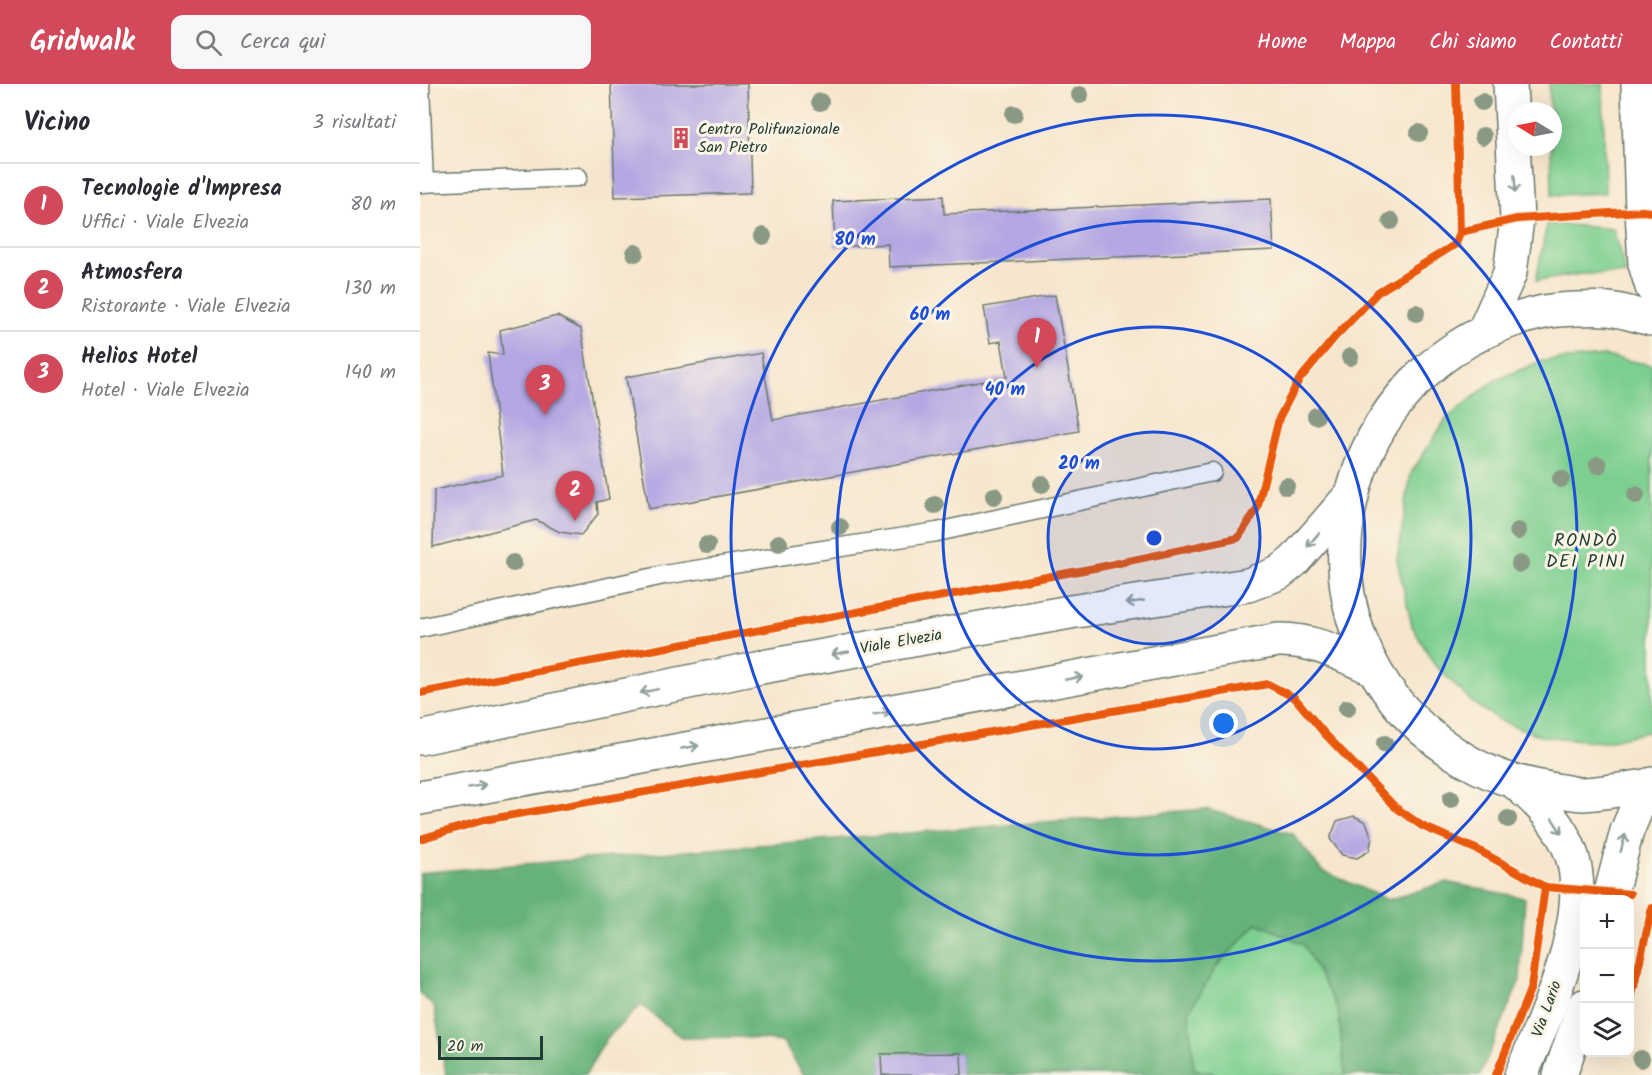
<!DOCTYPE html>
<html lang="it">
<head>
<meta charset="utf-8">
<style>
  :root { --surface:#fff; --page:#f7f7f7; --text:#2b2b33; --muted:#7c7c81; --line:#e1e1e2; --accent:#d1495b }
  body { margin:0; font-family:Kalam,sans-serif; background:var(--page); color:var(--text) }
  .controls { position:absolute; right:18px; bottom:18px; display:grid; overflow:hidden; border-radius:12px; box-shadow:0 6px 24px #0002 }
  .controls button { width:54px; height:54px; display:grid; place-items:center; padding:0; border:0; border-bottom:2px solid var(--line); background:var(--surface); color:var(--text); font:30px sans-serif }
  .compass { position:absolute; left:1088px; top:18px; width:54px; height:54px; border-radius:50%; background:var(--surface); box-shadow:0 6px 24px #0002; rotate:280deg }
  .scale { position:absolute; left:18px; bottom:15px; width:105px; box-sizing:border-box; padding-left:6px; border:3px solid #1f3d34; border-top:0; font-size:16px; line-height:21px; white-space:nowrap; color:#1f3d34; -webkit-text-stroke:4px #fcf5e5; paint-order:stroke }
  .you { position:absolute; left:804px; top:640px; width:21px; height:21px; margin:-15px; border:4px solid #fff; border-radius:50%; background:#1a73e8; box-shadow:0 0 0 9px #1a73e833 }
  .badge { display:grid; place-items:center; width:39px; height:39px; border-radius:50%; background:var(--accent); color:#fff; font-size:20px; font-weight:700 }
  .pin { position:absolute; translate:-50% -50px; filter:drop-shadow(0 2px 3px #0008) }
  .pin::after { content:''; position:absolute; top:32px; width:21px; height:18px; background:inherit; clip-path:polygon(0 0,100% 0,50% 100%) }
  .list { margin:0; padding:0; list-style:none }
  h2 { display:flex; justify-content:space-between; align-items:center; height:78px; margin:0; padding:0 24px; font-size:26px }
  h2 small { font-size:20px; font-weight:400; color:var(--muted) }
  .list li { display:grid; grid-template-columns:39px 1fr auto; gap:18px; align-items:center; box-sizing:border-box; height:84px; padding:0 24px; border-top:2px solid var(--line) }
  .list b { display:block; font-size:22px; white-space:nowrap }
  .list p { margin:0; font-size:20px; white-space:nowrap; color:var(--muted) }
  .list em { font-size:20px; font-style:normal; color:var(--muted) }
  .icon { flex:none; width:33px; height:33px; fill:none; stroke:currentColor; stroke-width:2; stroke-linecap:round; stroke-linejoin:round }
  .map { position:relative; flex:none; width:1232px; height:991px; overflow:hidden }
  header { display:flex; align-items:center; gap:36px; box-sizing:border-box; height:84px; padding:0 30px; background:var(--accent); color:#fff }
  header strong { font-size:28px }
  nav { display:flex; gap:33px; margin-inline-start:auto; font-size:21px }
  .search { width:420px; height:54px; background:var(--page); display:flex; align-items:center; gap:15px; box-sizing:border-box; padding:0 21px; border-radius:12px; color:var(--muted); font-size:22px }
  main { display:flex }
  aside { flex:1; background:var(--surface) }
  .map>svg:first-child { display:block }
  .green { fill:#7dcf90; stroke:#4e8662; stroke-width:1.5 }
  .forest { fill:#66b27a; stroke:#427857; stroke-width:1.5 }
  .building { fill:#b4a7e3 }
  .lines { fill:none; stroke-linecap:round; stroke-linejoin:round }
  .service-casing { stroke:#6a786a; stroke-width:21 }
  .secondary-casing { stroke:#6a786a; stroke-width:36 }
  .service { stroke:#fff; stroke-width:18 }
  .secondary { stroke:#fff; stroke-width:33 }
  .cycleway-casing { stroke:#fcf5e5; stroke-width:11 }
  .cycleway { stroke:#e8590c; stroke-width:8 }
  .tree { fill:#8a9983 }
  .oneway { stroke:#8f9e9a }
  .ring { fill:none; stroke:#1d4ed8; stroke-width:3 }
  .labels { text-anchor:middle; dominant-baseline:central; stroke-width:6; stroke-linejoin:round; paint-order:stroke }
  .poi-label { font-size:16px; fill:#1f3d34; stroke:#fcf5e5; text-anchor:start }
  .street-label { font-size:16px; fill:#1f3d34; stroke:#fcf5e5 }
  .neighbourhood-label { font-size:18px; letter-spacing:1.5px; fill:#1f3d34; stroke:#fcf5e5 }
  .centre { fill:#1d4ed8; stroke:#fcf5e5; stroke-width:3 }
  .ring-label { font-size:18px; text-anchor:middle; font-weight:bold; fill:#1d4ed8; stroke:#fcf5e5; stroke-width:6; stroke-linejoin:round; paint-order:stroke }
</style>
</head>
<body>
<header>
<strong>Gridwalk</strong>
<div class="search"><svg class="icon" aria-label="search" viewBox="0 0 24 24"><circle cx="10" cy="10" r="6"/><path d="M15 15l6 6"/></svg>Cerca qui</div>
<nav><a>Home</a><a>Mappa</a><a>Chi siamo</a><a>Contatti</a></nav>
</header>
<main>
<aside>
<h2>Vicino<small>3 risultati</small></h2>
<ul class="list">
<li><span class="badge">1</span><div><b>Tecnologie d'Impresa</b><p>Uffici · Viale Elvezia</p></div><em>80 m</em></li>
<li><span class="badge">2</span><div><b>Atmosfera</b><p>Ristorante · Viale Elvezia</p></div><em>130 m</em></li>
<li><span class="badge">3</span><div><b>Helios Hotel</b><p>Hotel · Viale Elvezia</p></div><em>140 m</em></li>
</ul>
</aside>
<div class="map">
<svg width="1232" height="991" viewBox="0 0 1232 991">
  <rect width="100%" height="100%" fill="#fcf5e5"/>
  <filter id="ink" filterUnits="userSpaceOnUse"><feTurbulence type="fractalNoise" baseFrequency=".0167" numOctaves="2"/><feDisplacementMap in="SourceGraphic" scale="12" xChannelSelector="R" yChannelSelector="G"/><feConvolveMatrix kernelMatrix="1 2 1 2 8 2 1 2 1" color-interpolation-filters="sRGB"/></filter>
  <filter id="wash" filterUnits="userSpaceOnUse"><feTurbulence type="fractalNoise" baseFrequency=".008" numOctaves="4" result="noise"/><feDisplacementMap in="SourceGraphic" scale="24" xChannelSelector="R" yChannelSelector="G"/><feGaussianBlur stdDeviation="1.35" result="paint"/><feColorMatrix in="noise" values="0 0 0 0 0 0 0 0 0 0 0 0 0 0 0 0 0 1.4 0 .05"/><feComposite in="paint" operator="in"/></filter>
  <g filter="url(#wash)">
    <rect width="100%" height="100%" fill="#f6e6cd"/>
    <g class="green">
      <path d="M1129,0H1183L1185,109L1132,111L1131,63H1133V27H1130Z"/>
      <path d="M1127,139L1193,145L1206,190H1162L1116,197Z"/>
      <path d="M1185,272L1232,281V647L1182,658L1120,652L1081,637L1054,620L1014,580L992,542L977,476L991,389L1026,335L1074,297L1121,277Z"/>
      <path d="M837,839L883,860L918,925L925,991H800L774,985L769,927L797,882Z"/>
    </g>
    <path class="forest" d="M786,725L873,750L901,786L968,816L1026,798L1105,814L1100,896L1060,991H925L918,925L883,860L837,839L797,882L769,927L774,985L800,991H542L541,969L462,971V991H384L363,958L319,953L262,954L221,921L186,955L165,991H26L14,922L0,910V790L7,788Z"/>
    <g id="blocks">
      <g class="building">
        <path d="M191,0H328L331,109L195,113Z"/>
        <path d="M523,112L524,130L851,115L854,166L469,183L468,160L415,163L413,117Z"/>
        <path d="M635,211L659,347L229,425L206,293L341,269L353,336L587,293L581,257L570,259L564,223Z"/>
        <path d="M137,232L161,245L189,415L177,418L178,430L161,451L140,448L116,436L13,463L14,406L83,391L68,269L83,271L80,246Z"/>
        <path d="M934,732L946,738L952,754L949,767L937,774L922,771L910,755L917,737Z"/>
        <path d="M541,969L542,991H462L461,970Z"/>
      </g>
    </g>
  </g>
  <g filter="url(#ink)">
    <use href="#blocks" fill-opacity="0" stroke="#6a786a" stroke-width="1.5"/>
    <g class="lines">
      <defs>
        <g id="service">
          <path d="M0,0L4,99"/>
          <path d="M0,99L158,93"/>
          <path d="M0,544L244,491L517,448L792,388"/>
        </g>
        <g id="secondary">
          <path d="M1218,0L1222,127L1225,180L1232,203"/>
          <path d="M1232,235C1218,232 1202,226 1188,225C1172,224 1140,225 1124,228C911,272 850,549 1034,669C1069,692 1095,699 1136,706C1144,707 1154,710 1163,710C1183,709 1205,705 1226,702L1232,700"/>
          <path d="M1064,247L1090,189L1097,135L1090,0"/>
          <path d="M0,654L336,584L650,528L828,501L859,489L874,477L931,411"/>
          <path d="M1097,700C1121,720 1142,742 1152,772C1172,833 1125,934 1101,991"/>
          <path d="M0,714L858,556C893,555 923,571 954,585"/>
          <path d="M1189,816L1207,747L1226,702"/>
          <path d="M1140,991L1164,922"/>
        </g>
      </defs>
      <use href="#service" class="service-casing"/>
      <use href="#secondary" class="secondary-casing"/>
      <use href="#service" class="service"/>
      <use href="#secondary" class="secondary"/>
      <defs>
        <g id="cycleway">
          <path d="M1040,148L1097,135L1222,127L1232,128"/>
          <path d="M0,609L680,483L818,454L837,425L859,334L879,296L915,253L958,208L1036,160L1040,148L1036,0"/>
          <path d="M0,755L64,736L848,600L875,614L904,649L975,723L1002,742L1058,766L1125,803L1210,810"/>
          <path d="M1210,920L1232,824"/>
          <path d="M1076,991L1111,903L1125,803"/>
        </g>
      </defs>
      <use href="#cycleway" class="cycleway-casing"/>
      <use href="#cycleway" class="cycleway"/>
    </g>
    <g class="tree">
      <circle cx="660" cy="11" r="9"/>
      <circle cx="400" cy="18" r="9"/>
      <circle cx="1062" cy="18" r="9"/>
      <circle cx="594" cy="30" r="9"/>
      <circle cx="999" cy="49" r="9"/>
      <circle cx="1063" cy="52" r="9"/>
      <circle cx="971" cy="137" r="9"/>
      <circle cx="343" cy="152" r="9"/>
      <circle cx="215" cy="169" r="9"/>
      <circle cx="996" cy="229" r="9"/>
      <circle cx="930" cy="273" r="9"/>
      <circle cx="896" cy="332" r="9"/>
      <circle cx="1178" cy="381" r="9"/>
      <circle cx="1141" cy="395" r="9"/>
      <circle cx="622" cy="400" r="9"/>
      <circle cx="866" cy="402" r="9"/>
      <circle cx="1216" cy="411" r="9"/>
      <circle cx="574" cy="412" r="9"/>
      <circle cx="515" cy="421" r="9"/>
      <circle cx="420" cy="443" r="9"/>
      <circle cx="1098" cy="447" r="9"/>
      <circle cx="359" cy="459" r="9"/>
      <circle cx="287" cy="461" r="9"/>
      <circle cx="93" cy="479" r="9"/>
      <circle cx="1100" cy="480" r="9"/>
      <circle cx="927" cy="624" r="9"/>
      <circle cx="965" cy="660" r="9"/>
      <circle cx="1031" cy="715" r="9"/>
      <circle cx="1088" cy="735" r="9"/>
      <circle cx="1221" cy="975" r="9"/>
    </g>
    <defs><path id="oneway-shaft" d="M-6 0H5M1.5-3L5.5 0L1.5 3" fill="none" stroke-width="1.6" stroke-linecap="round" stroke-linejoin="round" transform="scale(1.5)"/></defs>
    <g class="oneway">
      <use href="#oneway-shaft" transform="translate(1095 100) rotate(86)"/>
      <use href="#oneway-shaft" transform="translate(893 456) rotate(130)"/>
      <use href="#oneway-shaft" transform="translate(715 518) rotate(171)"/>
      <use href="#oneway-shaft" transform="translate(420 569) rotate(170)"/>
      <use href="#oneway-shaft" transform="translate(654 594) rotate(-10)"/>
      <use href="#oneway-shaft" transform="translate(229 607) rotate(168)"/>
      <use href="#oneway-shaft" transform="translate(462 629) rotate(-10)"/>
      <use href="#oneway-shaft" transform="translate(270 663) rotate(-10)"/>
      <use href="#oneway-shaft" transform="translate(57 702) rotate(-10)"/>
      <use href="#oneway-shaft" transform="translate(1137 742) rotate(58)"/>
      <use href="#oneway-shaft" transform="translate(1203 759) rotate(-75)"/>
    </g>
  </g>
  <circle cx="734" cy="454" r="106" fill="#1d4ed8" fill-opacity=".12"/>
  <g class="ring">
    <circle cx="734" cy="454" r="106"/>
    <circle cx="734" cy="454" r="211"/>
    <circle cx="734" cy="454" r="317"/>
    <circle cx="734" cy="454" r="423"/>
  </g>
  <defs>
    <symbol id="building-bare" viewBox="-9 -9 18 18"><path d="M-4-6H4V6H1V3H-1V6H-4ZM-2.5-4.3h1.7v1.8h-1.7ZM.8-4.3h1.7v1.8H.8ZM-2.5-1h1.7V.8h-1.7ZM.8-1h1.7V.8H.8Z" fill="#d1495b" stroke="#fcf5e5" stroke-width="2.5" paint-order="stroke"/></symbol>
  </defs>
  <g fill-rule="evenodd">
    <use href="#building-bare" x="246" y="39" width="30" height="30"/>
  </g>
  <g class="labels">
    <g class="poi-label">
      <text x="278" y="45">Centro Polifunzionale<tspan x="278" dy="18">San Pietro</tspan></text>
    </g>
    <g class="street-label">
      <text transform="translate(481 558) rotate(-10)">Viale Elvezia</text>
      <text transform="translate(1127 925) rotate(-70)">Via Lario</text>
    </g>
    <g class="neighbourhood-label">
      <text x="1166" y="457">RONDÒ<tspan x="1166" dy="21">DEI PINI</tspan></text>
    </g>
  </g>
  <circle cx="734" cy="454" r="9" class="centre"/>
  <g class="ring-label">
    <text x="435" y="161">80 m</text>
    <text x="510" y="236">60 m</text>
    <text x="585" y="311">40 m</text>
    <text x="659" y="385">20 m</text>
  </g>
</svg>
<div class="controls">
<button>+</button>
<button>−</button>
<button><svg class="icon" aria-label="layers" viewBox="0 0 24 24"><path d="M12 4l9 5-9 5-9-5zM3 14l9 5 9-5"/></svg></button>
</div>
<svg class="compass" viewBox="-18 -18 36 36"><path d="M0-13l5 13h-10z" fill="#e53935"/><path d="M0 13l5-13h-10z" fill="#7c7c81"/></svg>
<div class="scale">20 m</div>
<div class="you"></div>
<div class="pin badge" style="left:617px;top:284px">1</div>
<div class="pin badge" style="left:155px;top:437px">2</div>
<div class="pin badge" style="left:125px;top:331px">3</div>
</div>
</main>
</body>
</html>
